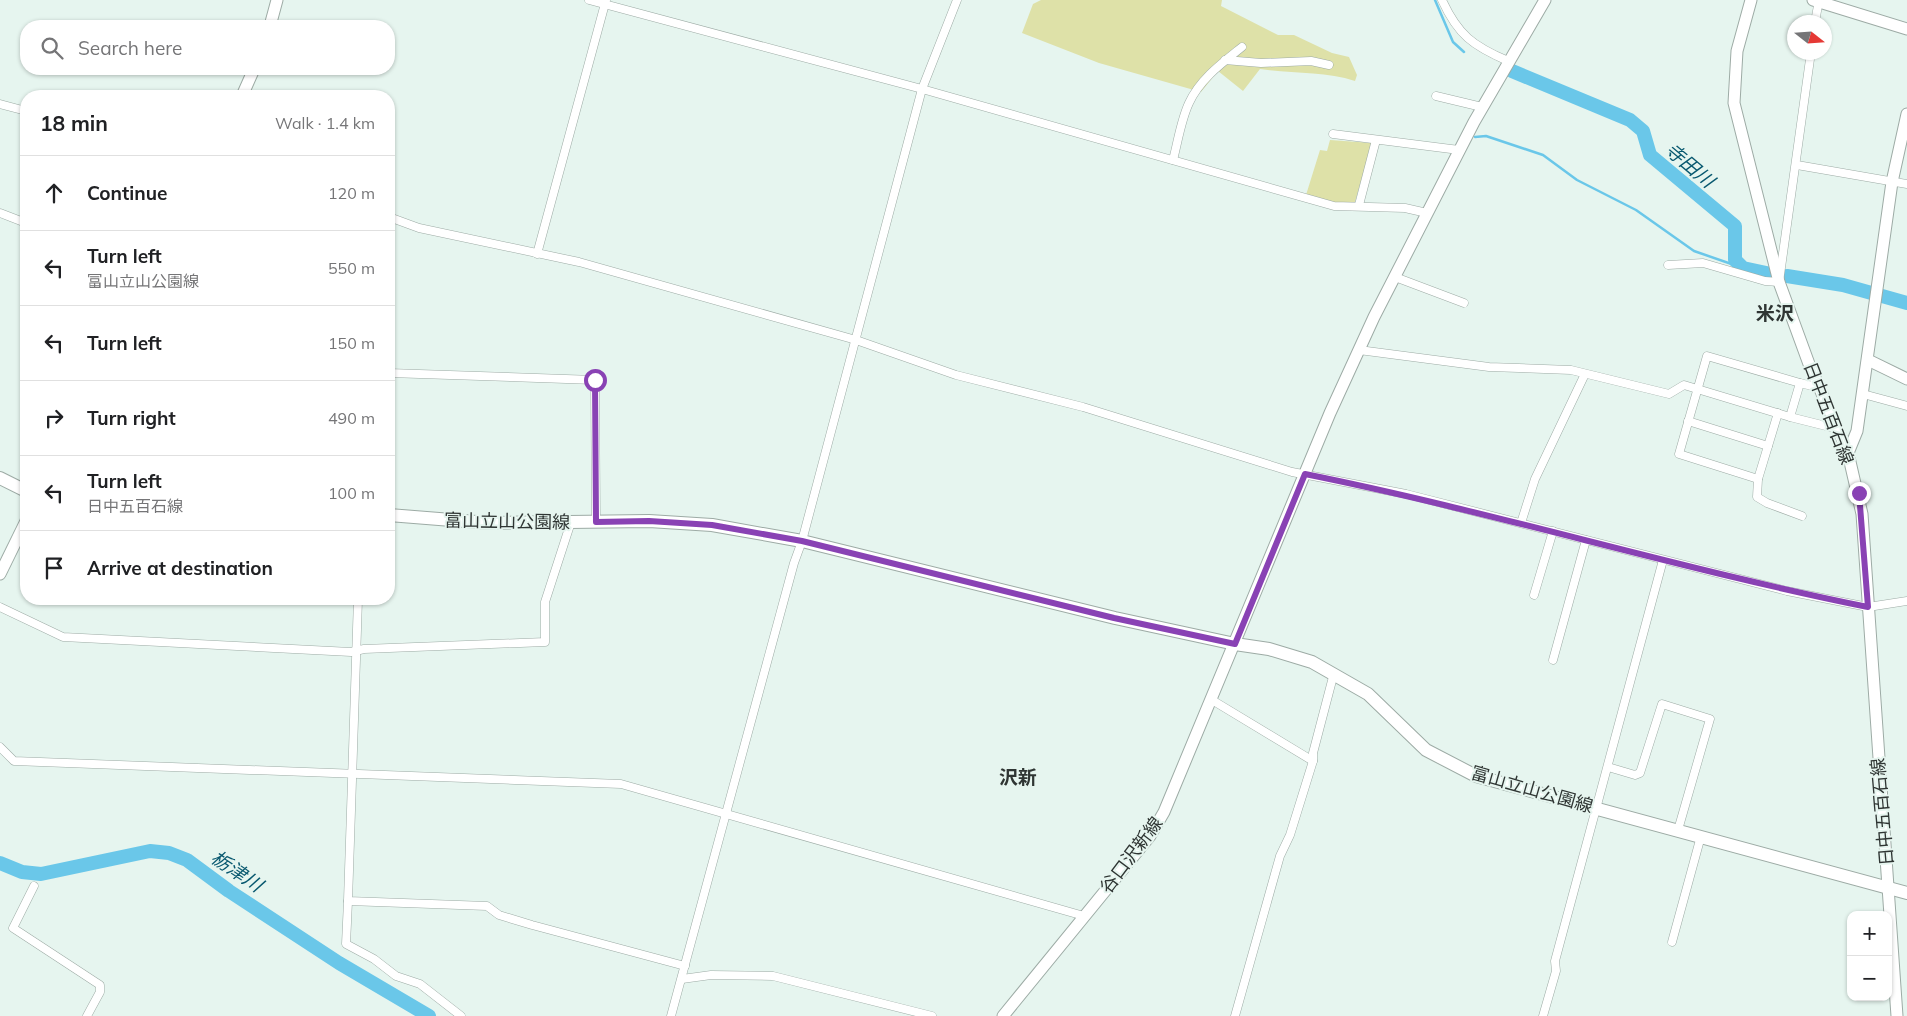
<!DOCTYPE html>
<html lang="en">
<head>
<meta charset="utf-8">
<style>
  :root { --surface:#fff; --page:#f2f2f2; --text:#202124; --muted:#757577; --line:#e0e0e0 }
  body { margin:0; font-family:Mulish,"Noto Sans JP",sans-serif; background:var(--page); color:var(--text) }
  .controls { position:absolute; right:15px; bottom:15px; display:grid; overflow:hidden; border-radius:10px; box-shadow:0 1px 4px #0004 }
  .controls button { width:45px; height:45px; display:grid; place-items:center; padding:0; border:0; border-bottom:1px solid var(--line); background:var(--surface); color:var(--text); font:25px sans-serif }
  .compass { position:absolute; left:1787px; top:15px; width:45px; height:45px; border-radius:50%; background:var(--surface); box-shadow:0 1px 4px #0004; rotate:107deg }
  .stop { position:absolute; width:15px; height:15px; margin:-11px; border:4px solid #8942b4; border-radius:50%; background:#fff }
  .stop.end { background:#8942b4; border-color:#fff; box-shadow:0 1px 5px #0008 }
  .list { margin:0; padding:0; list-style:none }
  h2 { display:flex; justify-content:space-between; align-items:center; height:65px; margin:0; padding:0 20px; font-size:21px }
  h2 small { font-size:16px; font-weight:400; color:var(--muted) }
  .list li { display:grid; grid-template-columns:32px 1fr auto; gap:15px; align-items:center; box-sizing:border-box; height:75px; padding:0 20px; border-top:1px solid var(--line) }
  .list b { display:block; font-size:19px; white-space:nowrap }
  .list p { margin:0; font-size:16px; white-space:nowrap; color:var(--muted) }
  .list em { font-size:16px; font-style:normal; color:var(--muted) }
  .icon { flex:none; width:28px; height:28px; fill:none; stroke:currentColor; stroke-width:2; stroke-linecap:round; stroke-linejoin:round }
  .map { position:relative; flex:none; width:1907px; height:1016px; overflow:hidden }
  .search { position:absolute; background:var(--surface); box-shadow:0 1px 4px #0004; left:20px; top:20px; width:375px; height:55px; display:flex; align-items:center; gap:12px; box-sizing:border-box; padding:0 18px; border-radius:20px; color:var(--muted); font-size:19px }
  .panel { position:absolute; background:var(--surface); box-shadow:0 1px 4px #0004; left:20px; top:90px; width:375px; height:515px; border-radius:20px }
  .map>svg:first-child { display:block }
  .green { fill:#dee1a8 }
  .lines { fill:none; stroke-linecap:round; stroke-linejoin:round }
  .stream { stroke:#6ac7e9; stroke-width:2.5 }
  .river { stroke:#6ac7e9; stroke-width:14 }
  .street-casing { stroke:#9daba5; stroke-width:9 }
  .secondary-casing { stroke:#9daba5; stroke-width:13 }
  .primary-casing { stroke:#9daba5; stroke-width:14 }
  .street { stroke:#fff; stroke-width:8 }
  .secondary { stroke:#fff; stroke-width:11 }
  .primary { stroke:#fff; stroke-width:12 }
  .route { stroke:#8942b4; stroke-width:6 }
  .labels { text-anchor:middle; dominant-baseline:central; stroke-width:4; stroke-linejoin:round; paint-order:stroke }
  .street-label { font-size:18px; fill:#2f3533; stroke:#e6f5ef }
  .water-label { font-size:19px; font-style:italic; fill:#08586f; stroke:#e6f5ef }
  .neighbourhood-label { font-size:19px; font-weight:bold; fill:#2f3533; stroke:#e6f5ef }
</style>
</head>
<body>
<div class="map">
<svg width="1907" height="1016" viewBox="0 0 1907 1016">
  <rect width="100%" height="100%" fill="#e6f5ef"/>
  <g class="green">
    <path d="M1041,0H1222L1221,6L1278,35H1294L1332,53L1349,57L1357,75L1355,81C1325,71 1291,74 1260,69L1243,91L1218,71L1201,92L1099,63L1022,33L1033,4Z"/>
    <path d="M1330,140L1372,143L1355,202L1335,204L1306,195L1320,150L1327,151Z"/>
  </g>
  <g class="lines">
    <g class="stream">
      <path d="M1435,0L1453,42L1464,52"/>
      <path d="M1475,137L1486,136L1543,155L1577,180L1636,210L1694,251L1743,268"/>
    </g>
    <g class="river">
      <path d="M1512,71L1630,120L1643,131L1650,155L1735,226V260L1743,268L1771,274"/>
      <path d="M1787,276L1843,285L1907,303"/>
      <path d="M0,863L22,872L41,874L150,851L169,853L187,860L229,891L339,963L429,1016"/>
    </g>
    <defs>
      <g id="street">
        <path d="M589,0L922,89L1334,206L1405,208L1427,213"/>
        <path d="M1442,0C1458,35 1473,46 1508,61"/>
        <path d="M1815,22L1819,0"/>
        <path d="M1225,60L1261,63L1311,61L1329,65"/>
        <path d="M1436,96L1482,107"/>
        <path d="M0,104L26,111"/>
        <path d="M1333,134L1459,150"/>
        <path d="M1173,160C1178,141 1181,120 1189,103C1200,79 1222,63 1242,47"/>
        <path d="M1797,165L1907,184"/>
        <path d="M1359,205L1376,140"/>
        <path d="M0,213L26,223"/>
        <path d="M389,217L419,228L579,262L856,340L956,375L1083,407L1292,472L1406,494L1787,591L1868,607L1907,601"/>
        <path d="M537,254L606,0"/>
        <path d="M1668,265L1703,263L1765,281L1779,282L1811,52"/>
        <path d="M1395,277L1464,303"/>
        <path d="M1359,350L1489,367L1571,370L1669,394L1684,385L1790,417L1838,429"/>
        <path d="M389,373L595,380L596,522"/>
        <path d="M1863,394L1907,406"/>
        <path d="M1778,413L1758,479L1757,497L1767,503L1802,516"/>
        <path d="M1790,417L1800,383L1820,388"/>
        <path d="M1688,421L1768,446"/>
        <path d="M1758,479L1679,454L1707,356L1800,383"/>
        <path d="M1521,523L1535,479L1585,374"/>
        <path d="M1534,595L1553,531"/>
        <path d="M358,599L348,901L487,906L499,915L532,925L685,966"/>
        <path d="M0,607L63,637L351,652L364,649L545,642V602L571,522"/>
        <path d="M1553,660L1586,540"/>
        <path d="M1212,700L1313,761"/>
        <path d="M0,747L14,761L621,784L1084,916"/>
        <path d="M1608,767L1635,775L1640,773L1662,704L1710,719L1678,830"/>
        <path d="M34,886L13,928L100,985V992L87,1016"/>
        <path d="M348,901L346,944L374,959L396,976L420,984L461,1016"/>
        <path d="M1672,942L1701,836"/>
        <path d="M682,979L711,975L773,976L932,1016"/>
        <path d="M671,1016L794,563L802,541L922,89L957,0"/>
        <path d="M1235,1016L1280,856L1290,835L1313,761V753L1334,673"/>
        <path d="M1543,1016L1556,971L1555,961L1663,560"/>
      </g>
      <g id="secondary">
        <path d="M1751,0L1737,51L1734,103L1779,282L1809,364L1848,453L1862,514L1897,1016"/>
        <path d="M1813,0L1907,29"/>
        <path d="M270,26L277,0"/>
        <path d="M242,96L254,69"/>
        <path d="M1868,360L1907,379"/>
        <path d="M1848,453L1857,431L1892,182L1907,114"/>
        <path d="M0,574L26,521"/>
        <path d="M1003,1016L1150,836L1164,812L1330,413L1374,317L1474,122L1545,0"/>
      </g>
      <g id="primary">
        <path d="M0,478L26,491"/>
        <path d="M389,515L489,523L649,521L712,525L802,541L1115,618L1235,644L1269,649L1312,662L1368,694L1426,750L1476,776L1907,893"/>
      </g>
    </defs>
    <use href="#street" class="street-casing"/>
    <use href="#secondary" class="secondary-casing"/>
    <use href="#primary" class="primary-casing"/>
    <use href="#street" class="street"/>
    <use href="#secondary" class="secondary"/>
    <use href="#primary" class="primary"/>
  </g>
  <g class="lines">
    <path class="route" d="M595,380L596,522L649,521L712,525L802,541L1114,618L1235,644L1305,474C1494,512 1679,569 1868,607L1859,493"/>
  </g>
  <g class="labels">
    <g class="street-label">
      <text transform="translate(1829 413) rotate(69)">日中五百石線</text>
      <text transform="translate(507 521) rotate(1)">富山立山公園線</text>
      <text transform="translate(1532 789) rotate(16)">富山立山公園線</text>
      <text transform="translate(1882 812) rotate(-95)">日中五百石線</text>
      <text transform="translate(1131 855) rotate(-53)">谷口沢新線</text>
    </g>
    <g class="water-label">
      <text transform="translate(1690 165) rotate(40)">寺田川</text>
      <text transform="translate(237 871) rotate(34)">栃津川</text>
    </g>
    <g class="neighbourhood-label">
      <text x="1775" y="313">米沢</text>
      <text x="1018" y="777">沢新</text>
    </g>
  </g>
</svg>
<div class="controls">
<button>+</button>
<button>−</button>
</div>
<svg class="compass" viewBox="-18 -18 36 36"><path d="M0-13l5 13h-10z" fill="#e53935"/><path d="M0 13l5-13h-10z" fill="#757577"/></svg>
<div class="stop" style="left:595px;top:380px"></div>
<div class="stop end" style="left:1859px;top:493px"></div>
<div class="search"><svg class="icon" aria-label="search" viewBox="0 0 24 24"><circle cx="10" cy="10" r="6"/><path d="M15 15l6 6"/></svg>Search here</div>
<section class="panel">
<h2>18 min<small>Walk · 1.4 km</small></h2>
<ul class="list">
<li><svg class="icon" aria-label="ahead" viewBox="0 0 24 24"><path d="M12 20V5M6 11l6-6 6 6"/></svg><div><b>Continue</b></div><em>120 m</em></li>
<li><svg class="icon" aria-label="left" viewBox="0 0 24 24"><path d="M17 20v-9H6M10 6l-5 5 5 5"/></svg><div><b>Turn left</b><p>富山立山公園線</p></div><em>550 m</em></li>
<li><svg class="icon" aria-label="left" viewBox="0 0 24 24"><path d="M17 20v-9H6M10 6l-5 5 5 5"/></svg><div><b>Turn left</b></div><em>150 m</em></li>
<li><svg class="icon" aria-label="right" viewBox="0 0 24 24"><path d="M7 20v-9h11M14 6l5 5-5 5"/></svg><div><b>Turn right</b></div><em>490 m</em></li>
<li><svg class="icon" aria-label="left" viewBox="0 0 24 24"><path d="M17 20v-9H6M10 6l-5 5 5 5"/></svg><div><b>Turn left</b><p>日中五百石線</p></div><em>100 m</em></li>
<li><svg class="icon" aria-label="arrive" viewBox="0 0 24 24"><path d="M6 21V4h12l-3 4 3 4H6"/></svg><div><b>Arrive at destination</b></div></li>
</ul>
</section>
</div>
</body>
</html>
